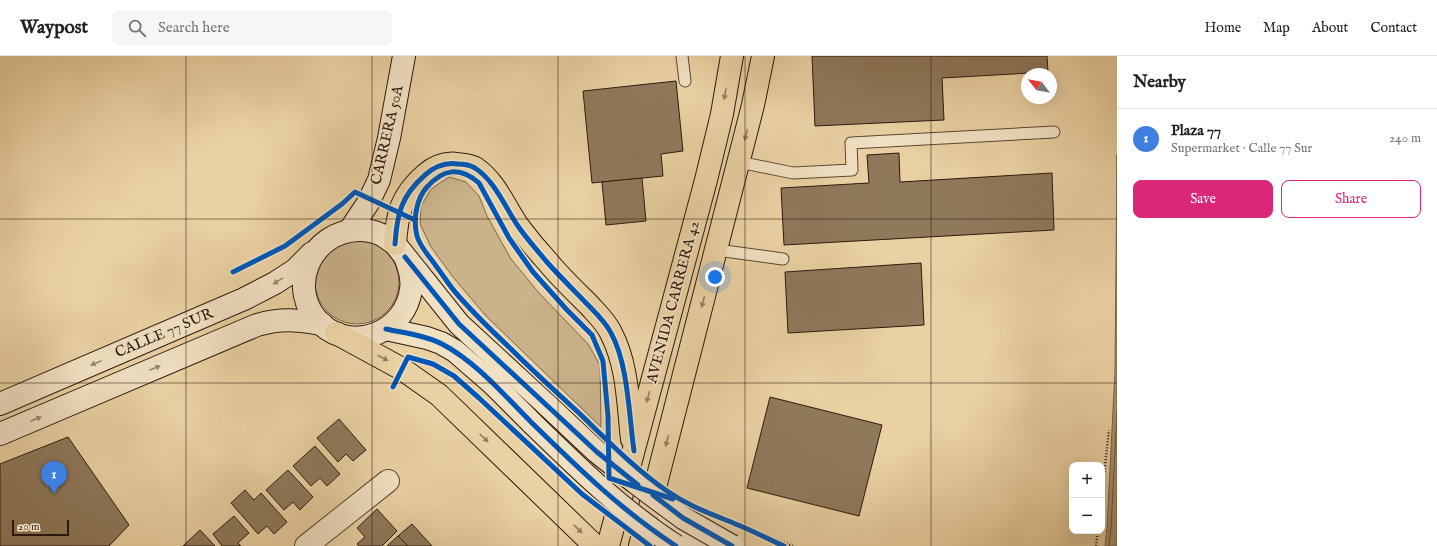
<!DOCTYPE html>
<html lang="en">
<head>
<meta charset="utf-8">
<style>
  :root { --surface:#fff; --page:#f6f6f6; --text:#202124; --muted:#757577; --line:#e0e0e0; --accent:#db2777 }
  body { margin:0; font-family:"IM FELL English",serif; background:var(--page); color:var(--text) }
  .controls { position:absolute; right:12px; bottom:12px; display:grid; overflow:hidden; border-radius:8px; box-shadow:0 4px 16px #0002 }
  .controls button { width:36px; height:36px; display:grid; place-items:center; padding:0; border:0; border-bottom:1px solid var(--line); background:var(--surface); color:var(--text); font:20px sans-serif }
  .compass { position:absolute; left:1021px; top:12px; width:36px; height:36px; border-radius:50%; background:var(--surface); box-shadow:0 4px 16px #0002; rotate:301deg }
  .scale { position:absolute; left:12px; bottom:10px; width:57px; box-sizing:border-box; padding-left:4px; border:2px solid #2d190e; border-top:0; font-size:11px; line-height:14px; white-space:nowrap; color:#2d190e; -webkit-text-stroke:3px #f1e1c3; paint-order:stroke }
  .you { position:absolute; left:715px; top:221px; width:14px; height:14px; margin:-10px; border:3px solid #fff; border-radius:50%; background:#1a73e8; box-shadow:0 0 0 6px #1a73e833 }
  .badge { display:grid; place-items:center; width:26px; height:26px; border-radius:50%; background:var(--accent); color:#fff; font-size:13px; font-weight:700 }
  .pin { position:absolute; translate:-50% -33px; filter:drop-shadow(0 1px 2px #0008) }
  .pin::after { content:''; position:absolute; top:21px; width:14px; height:12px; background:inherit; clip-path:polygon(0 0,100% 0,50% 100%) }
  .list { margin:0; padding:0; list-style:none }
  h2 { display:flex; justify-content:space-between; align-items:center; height:52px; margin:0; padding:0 16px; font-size:17px }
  h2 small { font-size:13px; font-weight:400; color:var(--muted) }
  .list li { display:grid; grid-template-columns:26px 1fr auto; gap:12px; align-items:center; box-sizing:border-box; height:60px; padding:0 16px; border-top:1px solid var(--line) }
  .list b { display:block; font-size:15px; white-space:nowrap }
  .list p { margin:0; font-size:13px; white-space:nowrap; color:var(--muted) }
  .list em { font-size:13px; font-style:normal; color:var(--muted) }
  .actions { display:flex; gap:8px; padding:12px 16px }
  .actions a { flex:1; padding:9px 0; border:1px solid var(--accent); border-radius:8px; text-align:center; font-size:14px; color:var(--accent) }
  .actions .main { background:var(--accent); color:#fff }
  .icon { flex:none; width:22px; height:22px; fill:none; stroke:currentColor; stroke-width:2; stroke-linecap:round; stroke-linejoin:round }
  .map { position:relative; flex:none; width:1117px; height:490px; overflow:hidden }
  header { display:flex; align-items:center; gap:24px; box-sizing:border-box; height:56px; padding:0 20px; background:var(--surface); border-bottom:1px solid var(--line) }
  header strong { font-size:19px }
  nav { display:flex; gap:22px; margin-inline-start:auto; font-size:14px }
  .search { width:280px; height:36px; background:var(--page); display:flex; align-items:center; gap:10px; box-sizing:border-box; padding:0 14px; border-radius:8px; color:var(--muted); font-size:15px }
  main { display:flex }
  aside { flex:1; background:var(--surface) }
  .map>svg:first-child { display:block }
  .green { fill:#cab28a; stroke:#7c664c }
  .water { fill:#aa9270; stroke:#786249 }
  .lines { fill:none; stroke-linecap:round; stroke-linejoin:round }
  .shore { stroke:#6c563f; stroke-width:1 }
  .building { fill:#8f795b; stroke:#2d190e }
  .lane-casing { stroke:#5c4733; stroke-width:13 }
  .street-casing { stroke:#5c4733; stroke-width:24 }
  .secondary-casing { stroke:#2d190e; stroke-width:24 }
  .highway-casing { stroke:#2d190e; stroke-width:24 }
  .path { stroke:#2d190e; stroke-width:2.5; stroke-dasharray:1 2; stroke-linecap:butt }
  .lane { stroke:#f1e1c3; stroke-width:11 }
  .street { stroke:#f1e1c3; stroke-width:22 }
  .secondary { stroke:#f1e1c3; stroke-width:22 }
  .highway { stroke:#ead1a3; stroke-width:22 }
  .secondary-bridge-casing { stroke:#2d190e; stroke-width:24; stroke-linecap:butt }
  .secondary-bridge { stroke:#f1e1c3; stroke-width:22 }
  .cycleway-casing { stroke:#f1e1c3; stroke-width:8 }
  .cycleway { stroke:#0057b8; stroke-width:5 }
  .oneway { fill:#957e60 }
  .oneway2 { fill:#998772 }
  .grid { fill:none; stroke:#2d190e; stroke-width:1; stroke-opacity:0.55 }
  .labels { text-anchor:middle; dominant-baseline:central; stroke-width:3; stroke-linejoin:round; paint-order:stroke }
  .street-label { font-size:15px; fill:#2d190e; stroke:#f1e1c3 }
</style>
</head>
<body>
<header>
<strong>Waypost</strong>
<div class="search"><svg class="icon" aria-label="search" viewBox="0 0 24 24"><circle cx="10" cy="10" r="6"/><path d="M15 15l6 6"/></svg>Search here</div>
<nav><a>Home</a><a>Map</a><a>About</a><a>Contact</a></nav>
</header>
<main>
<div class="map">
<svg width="1117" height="490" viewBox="0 0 1117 490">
  <rect width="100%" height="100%" fill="#ead1a3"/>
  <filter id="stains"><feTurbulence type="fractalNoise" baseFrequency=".005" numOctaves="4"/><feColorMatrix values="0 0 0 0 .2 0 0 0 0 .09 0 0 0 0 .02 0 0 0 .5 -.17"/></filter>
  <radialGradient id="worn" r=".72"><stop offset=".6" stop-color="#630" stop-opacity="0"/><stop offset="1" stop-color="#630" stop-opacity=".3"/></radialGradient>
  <g class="green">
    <path d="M449,121L466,126L479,140L487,160L511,203L539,237L588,288L600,309L601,371L486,260L453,221L431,191L420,168L421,150L431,133Z"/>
    <circle cx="357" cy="226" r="42"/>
  </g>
  <path class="water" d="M1117,98V490H1105L1107,472L1115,315Z"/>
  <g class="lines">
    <path class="shore" d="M1109,490L1111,472L1117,357"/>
  </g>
  <g class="building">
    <path d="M812,0H1047L1048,16L942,22L944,64L815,70Z"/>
    <path d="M676,25L683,95L661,98L663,120L592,127L583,35Z"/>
    <path d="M899,97L900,126L1052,117L1054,174L784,189L781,132L869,127L867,99Z"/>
    <path d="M642,122L646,165L606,169L602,126Z"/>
    <path d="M921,207L924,269L788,277L785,216Z"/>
    <path d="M770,341L882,369L859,460L747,432Z"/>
    <path d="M339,363L366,394L353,405L346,398L338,406L317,382Z"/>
    <path d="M68,381L129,469L109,490H0V408Z"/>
    <path d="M315,390L340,418L327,430L320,422L311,430L293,410Z"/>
    <path d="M288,414L313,441L300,454L293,446L284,454L266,434Z"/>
    <path d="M245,434L254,444L261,437L287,466L274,478L267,470L258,478L231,447Z"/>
    <path d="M377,453L397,475L382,490H359L357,488L365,481L357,472Z"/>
    <path d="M234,460L249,477L238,487L241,490H222L213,478Z"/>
    <path d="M412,468L432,490H408L398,480Z"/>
    <path d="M200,474L215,490H183Z"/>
    <path d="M398,480L408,490H387Z"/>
  </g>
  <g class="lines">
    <defs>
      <g id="lane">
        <path d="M682,0L685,25"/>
        <path d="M739,106L793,117L852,114L851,87L1054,76"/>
        <path d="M717,194L783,203"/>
      </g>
      <g id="street">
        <path d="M654,463L698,490"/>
        <path d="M306,490L388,425"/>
      </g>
      <g id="secondary">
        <path d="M350,174L368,147L379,124L389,82L404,0"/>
        <path d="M405,201C409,211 413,222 411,233C406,275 354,298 321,268C285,234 310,175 359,174C367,174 376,176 382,179C387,182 391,185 395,188L459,268L547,349"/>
        <path d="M386,273L427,282L441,287L455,295L493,328L533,368"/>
        <path d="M0,348L244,243L275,227L295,214L312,197"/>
        <path d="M0,378L257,269C283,262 295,264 322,268"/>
      </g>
      <g id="highway">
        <path d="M395,188C397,158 401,140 425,119C434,111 445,106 458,108C464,109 470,109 475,112C495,125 505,151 518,170C527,182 537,194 547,205C560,221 575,235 589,249C597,258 606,266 611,277C628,309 628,349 632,383"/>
        <path d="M336,277L402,313L439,339L595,490"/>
        <path d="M608,490L706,124L722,58L732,0"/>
        <path d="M640,490L753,49L763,0"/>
      </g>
    </defs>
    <use href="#lane" class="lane-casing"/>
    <use href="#street" class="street-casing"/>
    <use href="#secondary" class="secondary-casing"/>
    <use href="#highway" class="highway-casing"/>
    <g class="path">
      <path d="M1102,437L1109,374"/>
      <path d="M739,469L793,490"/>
      <path d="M1096,490L1098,475"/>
    </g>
    <use href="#lane" class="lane"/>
    <use href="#street" class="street"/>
    <use href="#secondary" class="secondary"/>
    <use href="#highway" class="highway"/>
    <defs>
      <g id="secondary-bridge">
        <path d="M547,349L597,396L636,427L683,462L732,490"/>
        <path d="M533,368C578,412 622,455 676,490"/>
      </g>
    </defs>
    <use href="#secondary-bridge" class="secondary-bridge-casing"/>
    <use href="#secondary-bridge" class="secondary-bridge"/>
    <defs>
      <g id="cycleway">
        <path d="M395,188C397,158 401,140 425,119C434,111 445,106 458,108C464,108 470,109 475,112C495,125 505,151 518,170C526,182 537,194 546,205C560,221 576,236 590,251C598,259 606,267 611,277C628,307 629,360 634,395"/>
        <path d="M405,201L459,268L597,396L638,429"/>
        <path d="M233,216L285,190L342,148L355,136L415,164"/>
        <path d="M386,273C404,277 425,279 442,288C475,305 504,339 531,366C577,411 622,455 676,490"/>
        <path d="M393,331L408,301L433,308L454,320L479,342L582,438L650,490"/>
        <path d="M653,439L683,462L732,490"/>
        <path d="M673,443L609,422L608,360L603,305L592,279L567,254L533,216L509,182L479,127C460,110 443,113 427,131C416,143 413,164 417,180C420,191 430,201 436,210C443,219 449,229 456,237C473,257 492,275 511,293C533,315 556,336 579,357C607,384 635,413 667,435C690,451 712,458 738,469C753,475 768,483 784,490"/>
      </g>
    </defs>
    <use href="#cycleway" class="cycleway-casing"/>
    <use href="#cycleway" class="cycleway"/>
  </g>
  <defs><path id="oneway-solid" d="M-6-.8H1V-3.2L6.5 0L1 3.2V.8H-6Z"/></defs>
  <g class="oneway">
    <use href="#oneway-solid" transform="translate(725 38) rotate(101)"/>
    <use href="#oneway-solid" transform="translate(746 79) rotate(104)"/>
    <use href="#oneway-solid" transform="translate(703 246) rotate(104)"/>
    <use href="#oneway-solid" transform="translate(383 302) rotate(28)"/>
    <use href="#oneway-solid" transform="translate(648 341) rotate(105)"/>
    <use href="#oneway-solid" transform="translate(484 382) rotate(44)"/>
    <use href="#oneway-solid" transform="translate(667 385) rotate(104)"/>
    <use href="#oneway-solid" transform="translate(578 473) rotate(44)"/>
  </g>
  <g class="oneway2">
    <use href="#oneway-solid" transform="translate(278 225) rotate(148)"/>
    <use href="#oneway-solid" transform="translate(96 307) rotate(157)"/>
    <use href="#oneway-solid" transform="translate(155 312) rotate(-23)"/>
    <use href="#oneway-solid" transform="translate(36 363) rotate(-23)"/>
  </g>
  <path class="grid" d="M186,0V490M372,0V490M558,0V490M745,0V490M931,0V490M0,163H1117M0,327H1117"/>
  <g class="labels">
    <g class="street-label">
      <text transform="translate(387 79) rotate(-77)">CARRERA 50A</text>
      <text transform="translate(673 246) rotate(-75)">AVENIDA CARRERA 42</text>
      <text transform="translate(164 277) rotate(-23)">CALLE 77 SUR</text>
    </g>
  </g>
  <rect width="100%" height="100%" filter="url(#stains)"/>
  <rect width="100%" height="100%" fill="url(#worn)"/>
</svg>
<div class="controls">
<button>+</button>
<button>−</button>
</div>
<svg class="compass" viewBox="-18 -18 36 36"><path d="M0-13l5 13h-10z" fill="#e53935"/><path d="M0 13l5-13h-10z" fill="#757577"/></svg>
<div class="scale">20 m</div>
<div class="you"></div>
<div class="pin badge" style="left:54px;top:438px;background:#3f7fe0">1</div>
</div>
<aside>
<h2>Nearby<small></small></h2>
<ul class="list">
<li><span class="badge" style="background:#3f7fe0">1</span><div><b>Plaza 77</b><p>Supermarket · Calle 77 Sur</p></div><em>240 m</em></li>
</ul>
<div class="actions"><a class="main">Save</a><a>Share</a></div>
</aside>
</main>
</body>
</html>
